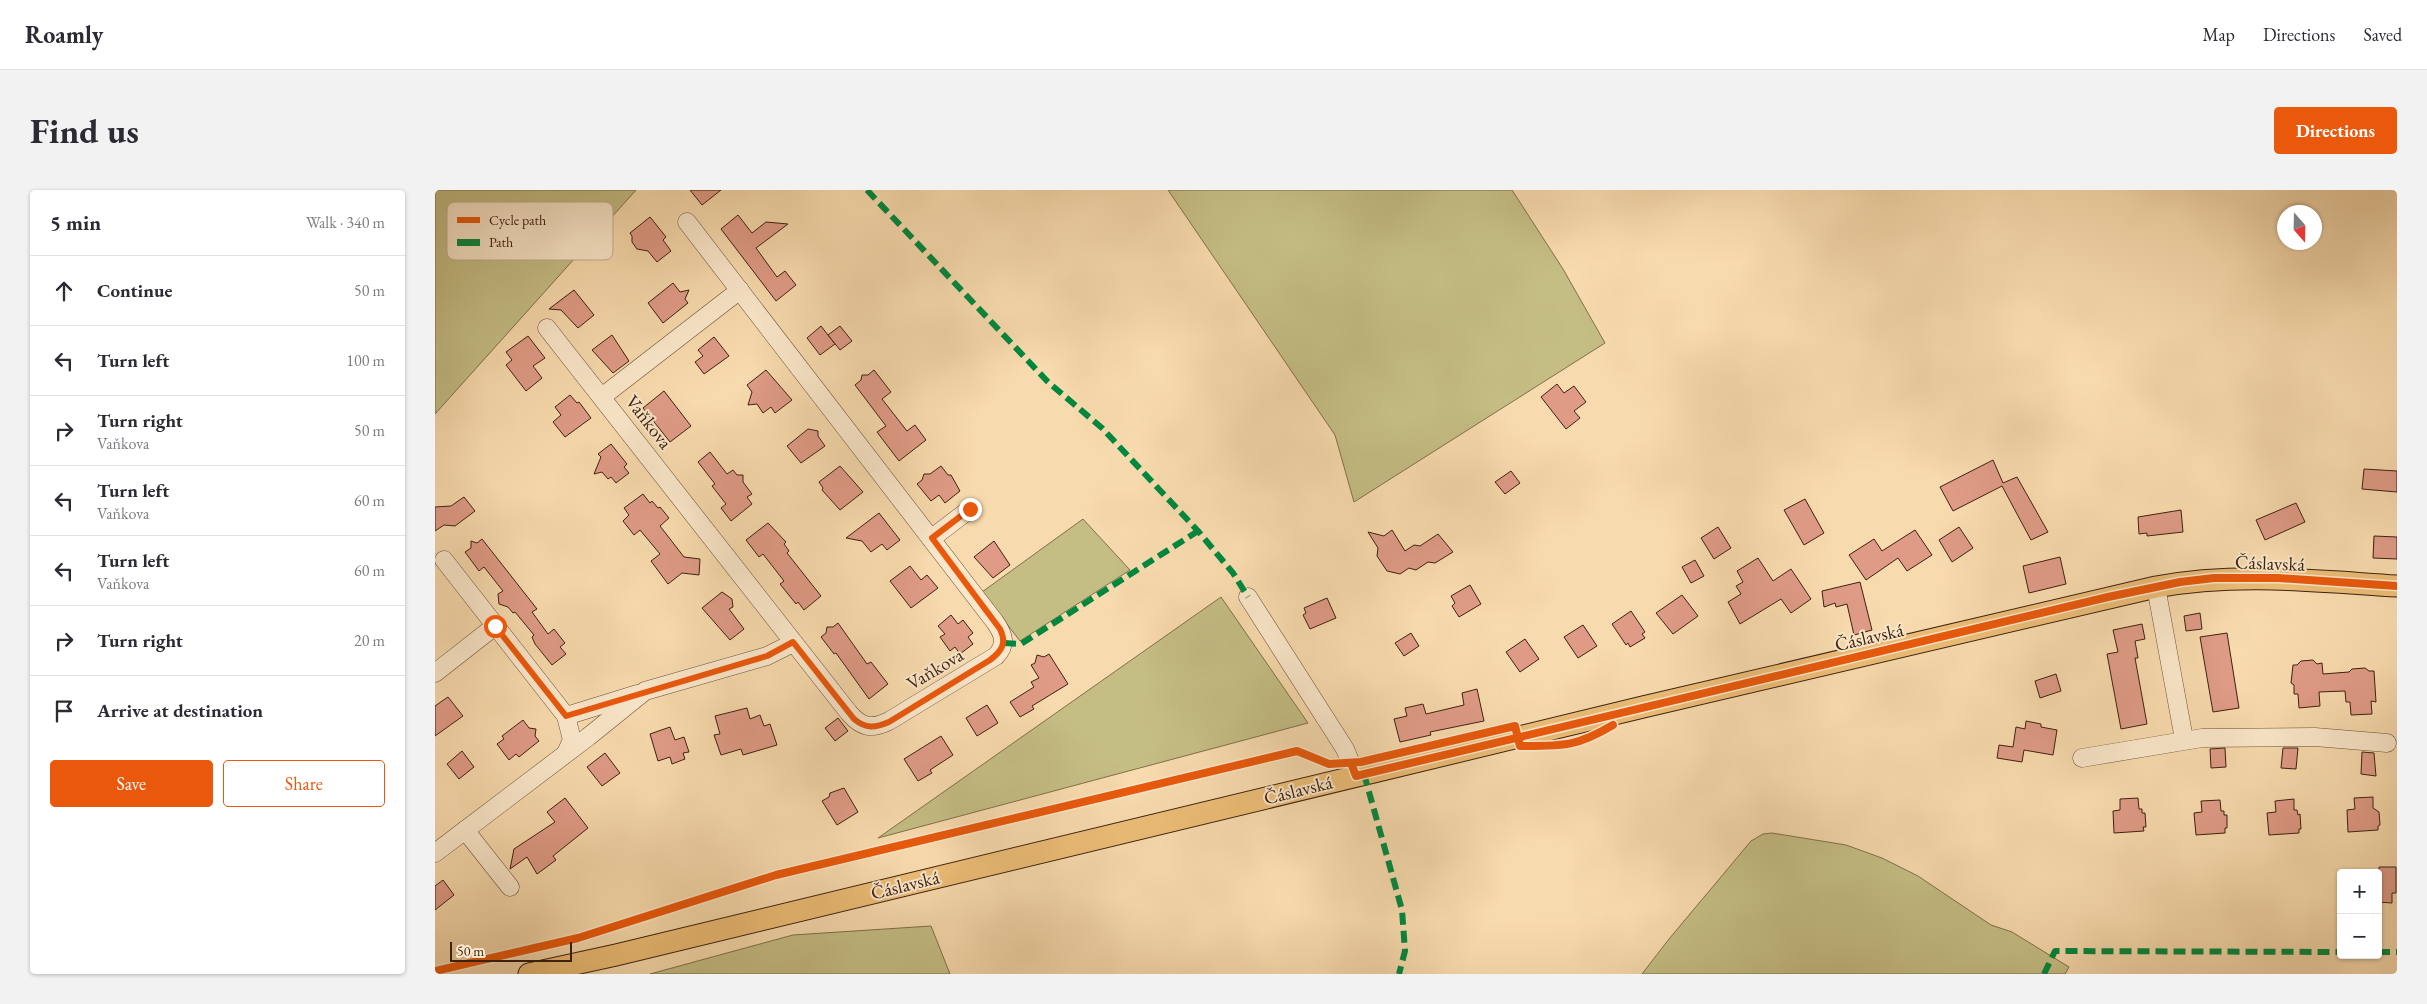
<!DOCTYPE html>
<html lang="en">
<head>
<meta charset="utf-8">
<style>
  :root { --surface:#fff; --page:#f2f2f3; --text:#2b2b33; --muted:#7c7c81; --line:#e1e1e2; --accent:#ea580c }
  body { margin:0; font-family:"EB Garamond",serif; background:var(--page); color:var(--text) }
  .controls { position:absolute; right:15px; bottom:15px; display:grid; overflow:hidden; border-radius:5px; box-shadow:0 1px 4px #0004 }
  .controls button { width:45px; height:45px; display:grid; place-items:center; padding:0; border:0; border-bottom:1px solid var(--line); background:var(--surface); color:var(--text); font:25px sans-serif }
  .compass { position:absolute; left:1842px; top:15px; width:45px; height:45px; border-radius:50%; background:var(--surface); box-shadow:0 1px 4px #0004; rotate:160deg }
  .scale { position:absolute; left:15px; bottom:12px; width:122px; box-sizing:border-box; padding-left:5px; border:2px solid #3e2111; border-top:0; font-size:14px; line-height:18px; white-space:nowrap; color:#3e2111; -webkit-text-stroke:4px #fae7ca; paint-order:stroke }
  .stop { position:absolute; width:15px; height:15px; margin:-11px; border:4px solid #ea580c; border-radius:50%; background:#fff }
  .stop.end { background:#ea580c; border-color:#fff; box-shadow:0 1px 5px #0008 }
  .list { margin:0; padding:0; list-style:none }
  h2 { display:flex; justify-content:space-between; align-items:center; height:65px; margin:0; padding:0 20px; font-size:21px }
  h2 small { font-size:16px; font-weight:400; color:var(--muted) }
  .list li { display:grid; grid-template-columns:32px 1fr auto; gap:15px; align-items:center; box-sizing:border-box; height:70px; padding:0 20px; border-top:1px solid var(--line) }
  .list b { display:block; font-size:19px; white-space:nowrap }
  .list p { margin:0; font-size:16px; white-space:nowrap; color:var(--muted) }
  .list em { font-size:16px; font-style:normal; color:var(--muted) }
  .actions { display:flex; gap:10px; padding:15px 20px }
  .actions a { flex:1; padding:11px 0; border:1px solid var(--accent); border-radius:5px; text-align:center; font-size:18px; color:var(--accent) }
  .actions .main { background:var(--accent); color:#fff }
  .icon { flex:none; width:28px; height:28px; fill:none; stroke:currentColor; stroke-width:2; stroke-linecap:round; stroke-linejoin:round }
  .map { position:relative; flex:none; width:1962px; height:784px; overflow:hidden; border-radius:5px }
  header { display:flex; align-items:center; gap:30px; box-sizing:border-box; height:70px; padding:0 25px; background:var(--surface); border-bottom:1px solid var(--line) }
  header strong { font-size:24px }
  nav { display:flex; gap:28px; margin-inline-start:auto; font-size:18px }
  .intro { display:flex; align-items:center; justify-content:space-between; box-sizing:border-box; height:120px; padding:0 30px }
  h1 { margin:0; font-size:35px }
  .button { padding:12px 22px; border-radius:5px; background:var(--accent); color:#fff; font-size:18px; font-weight:700 }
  main { display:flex; gap:30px; padding:0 30px }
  aside { flex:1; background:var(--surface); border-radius:5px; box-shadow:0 1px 4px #0004 }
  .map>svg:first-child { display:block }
  .green { fill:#c4bd84; stroke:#816f4a }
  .building { fill:#df9b86; stroke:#3e2111 }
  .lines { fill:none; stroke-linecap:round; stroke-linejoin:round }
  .minor-casing { stroke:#6c4f38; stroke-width:19 }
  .major-casing { stroke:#3e2111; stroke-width:23 }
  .minor { stroke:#fae7ca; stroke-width:18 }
  .major { stroke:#ecbd76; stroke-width:21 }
  .quiet { stroke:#00873e; stroke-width:6; stroke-dasharray:12 6; stroke-linecap:butt }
  .cycleway-casing { stroke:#fae7ca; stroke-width:11 }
  .cycleway { stroke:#e8590c; stroke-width:8 }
  .route { stroke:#ea580c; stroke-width:6 }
  .labels { text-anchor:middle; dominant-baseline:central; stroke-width:4; stroke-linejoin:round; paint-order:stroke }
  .street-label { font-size:19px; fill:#3e2111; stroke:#fae7ca }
  .key { fill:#fae7ca; stroke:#c2ac92; stroke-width:1 }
  .key-label { font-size:14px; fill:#3e2111 }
</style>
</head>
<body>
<header>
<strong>Roamly</strong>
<nav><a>Map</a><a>Directions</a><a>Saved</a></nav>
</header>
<div class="intro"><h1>Find us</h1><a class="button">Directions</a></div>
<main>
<aside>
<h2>5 min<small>Walk · 340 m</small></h2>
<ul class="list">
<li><svg class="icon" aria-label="ahead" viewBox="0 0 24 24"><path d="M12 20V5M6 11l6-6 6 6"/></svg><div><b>Continue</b></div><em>50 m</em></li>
<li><svg class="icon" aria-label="left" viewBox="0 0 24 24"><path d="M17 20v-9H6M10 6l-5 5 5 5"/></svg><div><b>Turn left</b></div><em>100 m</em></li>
<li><svg class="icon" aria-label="right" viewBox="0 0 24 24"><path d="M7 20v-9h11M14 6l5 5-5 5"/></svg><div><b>Turn right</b><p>Vaňkova</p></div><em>50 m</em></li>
<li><svg class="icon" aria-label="left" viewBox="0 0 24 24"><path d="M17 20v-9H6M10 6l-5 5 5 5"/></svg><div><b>Turn left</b><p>Vaňkova</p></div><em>60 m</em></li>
<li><svg class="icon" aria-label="left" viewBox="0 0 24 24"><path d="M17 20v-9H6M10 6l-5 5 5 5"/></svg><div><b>Turn left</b><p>Vaňkova</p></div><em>60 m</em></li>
<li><svg class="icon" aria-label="right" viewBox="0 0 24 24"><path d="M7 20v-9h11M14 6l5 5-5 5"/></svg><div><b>Turn right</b></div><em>20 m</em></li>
<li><svg class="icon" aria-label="arrive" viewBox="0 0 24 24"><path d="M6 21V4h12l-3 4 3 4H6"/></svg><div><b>Arrive at destination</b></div></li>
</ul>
<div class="actions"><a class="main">Save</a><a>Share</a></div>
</aside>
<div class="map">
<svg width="1962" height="784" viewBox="0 0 1962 784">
  <rect width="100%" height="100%" fill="#f7daad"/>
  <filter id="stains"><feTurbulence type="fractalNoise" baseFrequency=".004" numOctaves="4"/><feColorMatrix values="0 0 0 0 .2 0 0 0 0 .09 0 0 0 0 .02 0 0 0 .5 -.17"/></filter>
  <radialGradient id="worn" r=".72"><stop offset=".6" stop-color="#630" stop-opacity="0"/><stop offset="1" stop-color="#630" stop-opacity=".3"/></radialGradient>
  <g class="green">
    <path d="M0,0H201L0,224Z"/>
    <path d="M733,0H1077L1128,79L1170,153L919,312L900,245Z"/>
    <path d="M648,329L695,380L585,451L547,402Z"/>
    <path d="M786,407L873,533L443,648Z"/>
    <path d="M1337,643L1411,655L1447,668L1483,686L1556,735L1577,742L1634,777L1630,784H1207L1234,749L1316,651L1328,644Z"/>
    <path d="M496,736L515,784H215L358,745Z"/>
  </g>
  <g class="building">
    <path d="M255,0H286L267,15Z"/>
    <path d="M303,25L317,43L331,32L353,34L321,58L342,87L350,81L361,95L341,111L286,39Z"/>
    <path d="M215,27L231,47L228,50L236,61L222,72L213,61L202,59L197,52V46L195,43Z"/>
    <path d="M238,93L245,102L254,100L250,109L253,113L228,133L213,113Z"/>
    <path d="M139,100L159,125L143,138L126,120L114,119Z"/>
    <path d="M386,136L400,154L385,165L372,148Z"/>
    <path d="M405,136L417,151L405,160L393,145Z"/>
    <path d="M177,145L194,171L178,183L157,160Z"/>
    <path d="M93,146L110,168L98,176L107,188L91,201L71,175L77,170L71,162Z"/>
    <path d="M279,147L294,166L269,184L260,172L268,166L263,160Z"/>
    <path d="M331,180L357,210L340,223L336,217L328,223L322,214L313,215L317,202L312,195Z"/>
    <path d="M439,180L456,202L447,209L472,241L480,235L491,250L464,271L442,242L451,236L420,195L426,190L427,185H433Z"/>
    <path d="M1122,194L1129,203L1139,196L1151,212L1139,221L1145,228L1131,239L1106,207Z"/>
    <path d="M229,201L256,236L235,252L208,218Z"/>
    <path d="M135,205L142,213L144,212L156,228L130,247L118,232L126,225L120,217Z"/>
    <path d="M373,239L383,241V246L390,256L366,273L352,256Z"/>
    <path d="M176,254L192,274L189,277L194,283L181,293L176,287L173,289L167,282L159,284L166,267L163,264Z"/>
    <path d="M275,262L292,284L298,280L302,285H308V292L317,304L312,307L317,314L296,331L286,318L291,314L277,296L280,294L263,272Z"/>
    <path d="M1558,270L1568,293L1582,287L1613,342L1596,350L1567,296L1518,321L1505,297Z"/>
    <path d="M405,276L428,302L405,320L387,300L388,298L384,292Z"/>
    <path d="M506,276L513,285H516L525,301L510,313L504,305L496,311L482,294L487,290L489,284H495Z"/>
    <path d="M1929,279L1962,281V302L1927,299Z"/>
    <path d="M1076,281L1085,293L1070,304L1060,292Z"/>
    <path d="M208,304L215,313L217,311L223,318L225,317L234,328L225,336L249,367L265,369L264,385L247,383L233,394L216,371L225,364L205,340L199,345L188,331L194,325L189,318Z"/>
    <path d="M29,307L40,321L20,336L9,335L0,341V317L16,316Z"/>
    <path d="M1370,309L1389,343L1369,355L1349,320Z"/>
    <path d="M1861,313L1870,332L1830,350L1821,330Z"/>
    <path d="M1746,320L1748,342L1712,346V343L1704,344L1703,327Z"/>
    <path d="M444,323L465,350L452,360L447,354L436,362L427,351L411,348Z"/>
    <path d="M333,333L351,352L349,354L354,361L352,363L386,406L369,420L363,412L361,414L345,394L349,391L328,364L324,367L311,350Z"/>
    <path d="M1283,337L1296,358L1279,369L1266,348Z"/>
    <path d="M1524,337L1538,358L1517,372L1504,350Z"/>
    <path d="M957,340L970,361L979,355L985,356L1003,344L1018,362L1000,373L993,372L981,380L974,378L965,384L952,381L942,366L943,358L933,342L949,346Z"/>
    <path d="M1480,340L1497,365L1472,381L1463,368L1431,390L1414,365L1439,349L1447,361Z"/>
    <path d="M1939,346L1962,347V369L1938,368Z"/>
    <path d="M47,349L102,419L97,422L113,444L119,439L130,453L125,457L131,464L117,475L100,454L97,447L99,445L80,422L78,423L73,417L64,414L63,404L68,401L49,377L44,381L30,362L36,358V351L42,353Z"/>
    <path d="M559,351L575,375L558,388L539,367Z"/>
    <path d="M1625,367L1631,394L1594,403L1588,376Z"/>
    <path d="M1323,368L1338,391L1356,379L1376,409L1356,423L1346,409L1305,434L1293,412L1306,404L1301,396L1308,392L1302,381Z"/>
    <path d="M1260,370L1269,386L1256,393L1247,377Z"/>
    <path d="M475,376L486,390L492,385L503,398L476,418L455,391Z"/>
    <path d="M1425,392L1437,440L1419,445L1412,414L1401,417L1400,413L1389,417L1387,401Z"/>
    <path d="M1035,395L1046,414L1024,427L1017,416L1020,413L1016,406Z"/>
    <path d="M287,402L297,409L298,417L294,419L309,439L295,450L267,418Z"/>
    <path d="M1247,405L1263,426L1238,444L1221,423Z"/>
    <path d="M892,408L901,428L875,439L868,425L871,423L869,418Z"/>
    <path d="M1196,421L1210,442L1207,444L1210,448L1195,457L1193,453L1191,455L1177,434Z"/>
    <path d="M1765,423L1767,439L1751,441L1749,426Z"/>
    <path d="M516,425L523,434L528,430L538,443L533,447L538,454L525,464L520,457L515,461L505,447L510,444L503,436Z"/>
    <path d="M403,433L432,474L436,472L453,494L434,509L401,463L399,464L386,447L391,443L392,437H398Z"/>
    <path d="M1707,434L1710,449L1700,451L1703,468H1700L1712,534L1686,539L1672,464L1683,462L1678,440Z"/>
    <path d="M1148,435L1162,456L1143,468L1129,447Z"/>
    <path d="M976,443L984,456L969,466L960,453Z"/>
    <path d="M1792,443L1804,518L1778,522L1765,447Z"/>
    <path d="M1090,449L1104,469L1085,482L1071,462Z"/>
    <path d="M614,464L633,494L597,516L599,519L585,527L575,512L599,497L596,492L604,488L596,475L600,473L602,465L609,467Z"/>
    <path d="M1878,470L1882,474L1887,473L1888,484L1914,482L1917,479L1930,478L1934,481H1939L1941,512L1936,511L1937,524L1916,525L1915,512H1911L1910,501L1884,502L1885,516L1864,518L1863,504H1859V495L1856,493L1858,475H1862L1866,471Z"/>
    <path d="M1621,484L1626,501L1605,508L1600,491Z"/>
    <path d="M1042,499L1049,531L995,542L996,545L965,552L959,529L972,526L970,518L988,514L991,524L1029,515L1027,503Z"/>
    <path d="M13,507L28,526L0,546V516Z"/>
    <path d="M552,515L563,533L542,546L531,528Z"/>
    <path d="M312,518L315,529L325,525L329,536L335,534L342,555L308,565L306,559L286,565L279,545L285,544L280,526Z"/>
    <path d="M403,528L413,541L400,551L390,538Z"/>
    <path d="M88,530L94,538L101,539L100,546L104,551L84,567L81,564L74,570L62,554L69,549L67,546Z"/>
    <path d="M1591,531L1606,534V537L1622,540L1618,565L1589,560L1587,572L1562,568L1564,555L1578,557L1581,537L1590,539Z"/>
    <path d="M235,537L240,550L249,547L254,562L248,563L250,569L237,574L235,567L223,571L215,544Z"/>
    <path d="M506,546L518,565L495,580L497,583L483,591L469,569Z"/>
    <path d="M1790,558L1791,577L1776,578L1775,559Z"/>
    <path d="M1848,558H1863L1861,579L1846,578Z"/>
    <path d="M27,561L39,577L24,589L12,574Z"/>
    <path d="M1927,562L1939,563L1941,586L1926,584Z"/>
    <path d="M170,563L185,583L167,596L152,577Z"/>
    <path d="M409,598L423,622L402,635L387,611L394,607L395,603Z"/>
    <path d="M1938,607V618L1944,622L1945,635L1943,636V640L1913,642L1912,620L1920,619L1919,608Z"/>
    <path d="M130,608L153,638L118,666L121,670L102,684L92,667L75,679L79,659L120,632L112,622Z"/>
    <path d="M1703,608L1704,619H1707V623H1710L1711,637H1708L1709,641L1679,643L1678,621L1685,620V609Z"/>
    <path d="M1859,609V620H1862L1863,625L1865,624L1866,639H1864V643L1834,645L1832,623L1841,622L1840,611Z"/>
    <path d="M1785,610L1786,621H1789V625H1792V638H1790V643L1761,645L1759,623L1767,622L1766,611Z"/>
    <path d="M1944,677H1961V703H1957V713L1943,712Z"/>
    <path d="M8,690L19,705L0,720V696Z"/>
  </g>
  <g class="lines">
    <defs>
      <g id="minor">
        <path d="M112,138L414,523C426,537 436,540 454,531L561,466C572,454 569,445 560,432L252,32"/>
        <path d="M168,206L305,100"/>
        <path d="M497,348L535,319"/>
        <path d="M9,370L131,526L137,550L131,563"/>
        <path d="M1721,397L1749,549"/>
        <path d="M813,407L910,559L921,586"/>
        <path d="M0,483L60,436"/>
        <path d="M131,526L202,504"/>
        <path d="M1647,568L1767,548L1880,547L1952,553"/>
        <path d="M30,640L75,697"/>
        <path d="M0,663L153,547L210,501L332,466L358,453"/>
      </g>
      <path id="major" d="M94,784L181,765L1208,517L1721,397C1801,382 1881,391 1962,396"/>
    </defs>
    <use href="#minor" class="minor-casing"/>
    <use href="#major" class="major-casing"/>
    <use href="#minor" class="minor"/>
    <use href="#major" class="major"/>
    <g class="quiet">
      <path d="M432,0L613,192L667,238L763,341L798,383L813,407"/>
      <path d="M569,453L586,454L763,341"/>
      <path d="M929,584L967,720L970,761L964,784"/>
      <path d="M1943,762H1962"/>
      <path d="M1609,784L1620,761L1906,762"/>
    </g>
    <defs>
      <g id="cycleway">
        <path d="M916,573L921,586L1673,407L1745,392L1779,388H1843L1962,396"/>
        <path d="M0,781L143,748L341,685L862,561L894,574L926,572L1080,536L1085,556C1128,556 1141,557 1178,535"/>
      </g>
    </defs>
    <use href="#cycleway" class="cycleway-casing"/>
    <use href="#cycleway" class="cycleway"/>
  </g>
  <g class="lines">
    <path class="route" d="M60,436L131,526L332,466L358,452L419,529C431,539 440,538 454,532L555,470C567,461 572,453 565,439L497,348L535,319"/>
  </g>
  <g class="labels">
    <g class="street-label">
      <text transform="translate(214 232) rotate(52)">Vaňkova</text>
      <text transform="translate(1835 373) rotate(2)">Čáslavská</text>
      <text transform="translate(1434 447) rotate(-13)">Čáslavská</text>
      <text transform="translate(500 479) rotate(-31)">Vaňkova</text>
      <text transform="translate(863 600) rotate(-14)">Čáslavská</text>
      <text transform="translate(470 695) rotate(-14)">Čáslavská</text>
    </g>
  </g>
  <rect x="12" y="12" width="166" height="58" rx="8" class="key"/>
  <rect x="22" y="27" width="23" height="6" fill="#e8590c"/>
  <rect x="22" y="49" width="23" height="7" fill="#00873e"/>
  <g class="key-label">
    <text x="54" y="35">Cycle path</text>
    <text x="54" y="57">Path</text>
  </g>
  <rect width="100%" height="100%" filter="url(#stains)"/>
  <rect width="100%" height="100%" fill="url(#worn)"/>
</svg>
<div class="controls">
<button>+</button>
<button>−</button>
</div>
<svg class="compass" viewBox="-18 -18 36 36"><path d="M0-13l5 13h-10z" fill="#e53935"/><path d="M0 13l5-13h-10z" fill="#7c7c81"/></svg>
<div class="scale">50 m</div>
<div class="stop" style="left:60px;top:436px"></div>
<div class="stop end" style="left:535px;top:319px"></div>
</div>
</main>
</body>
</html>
